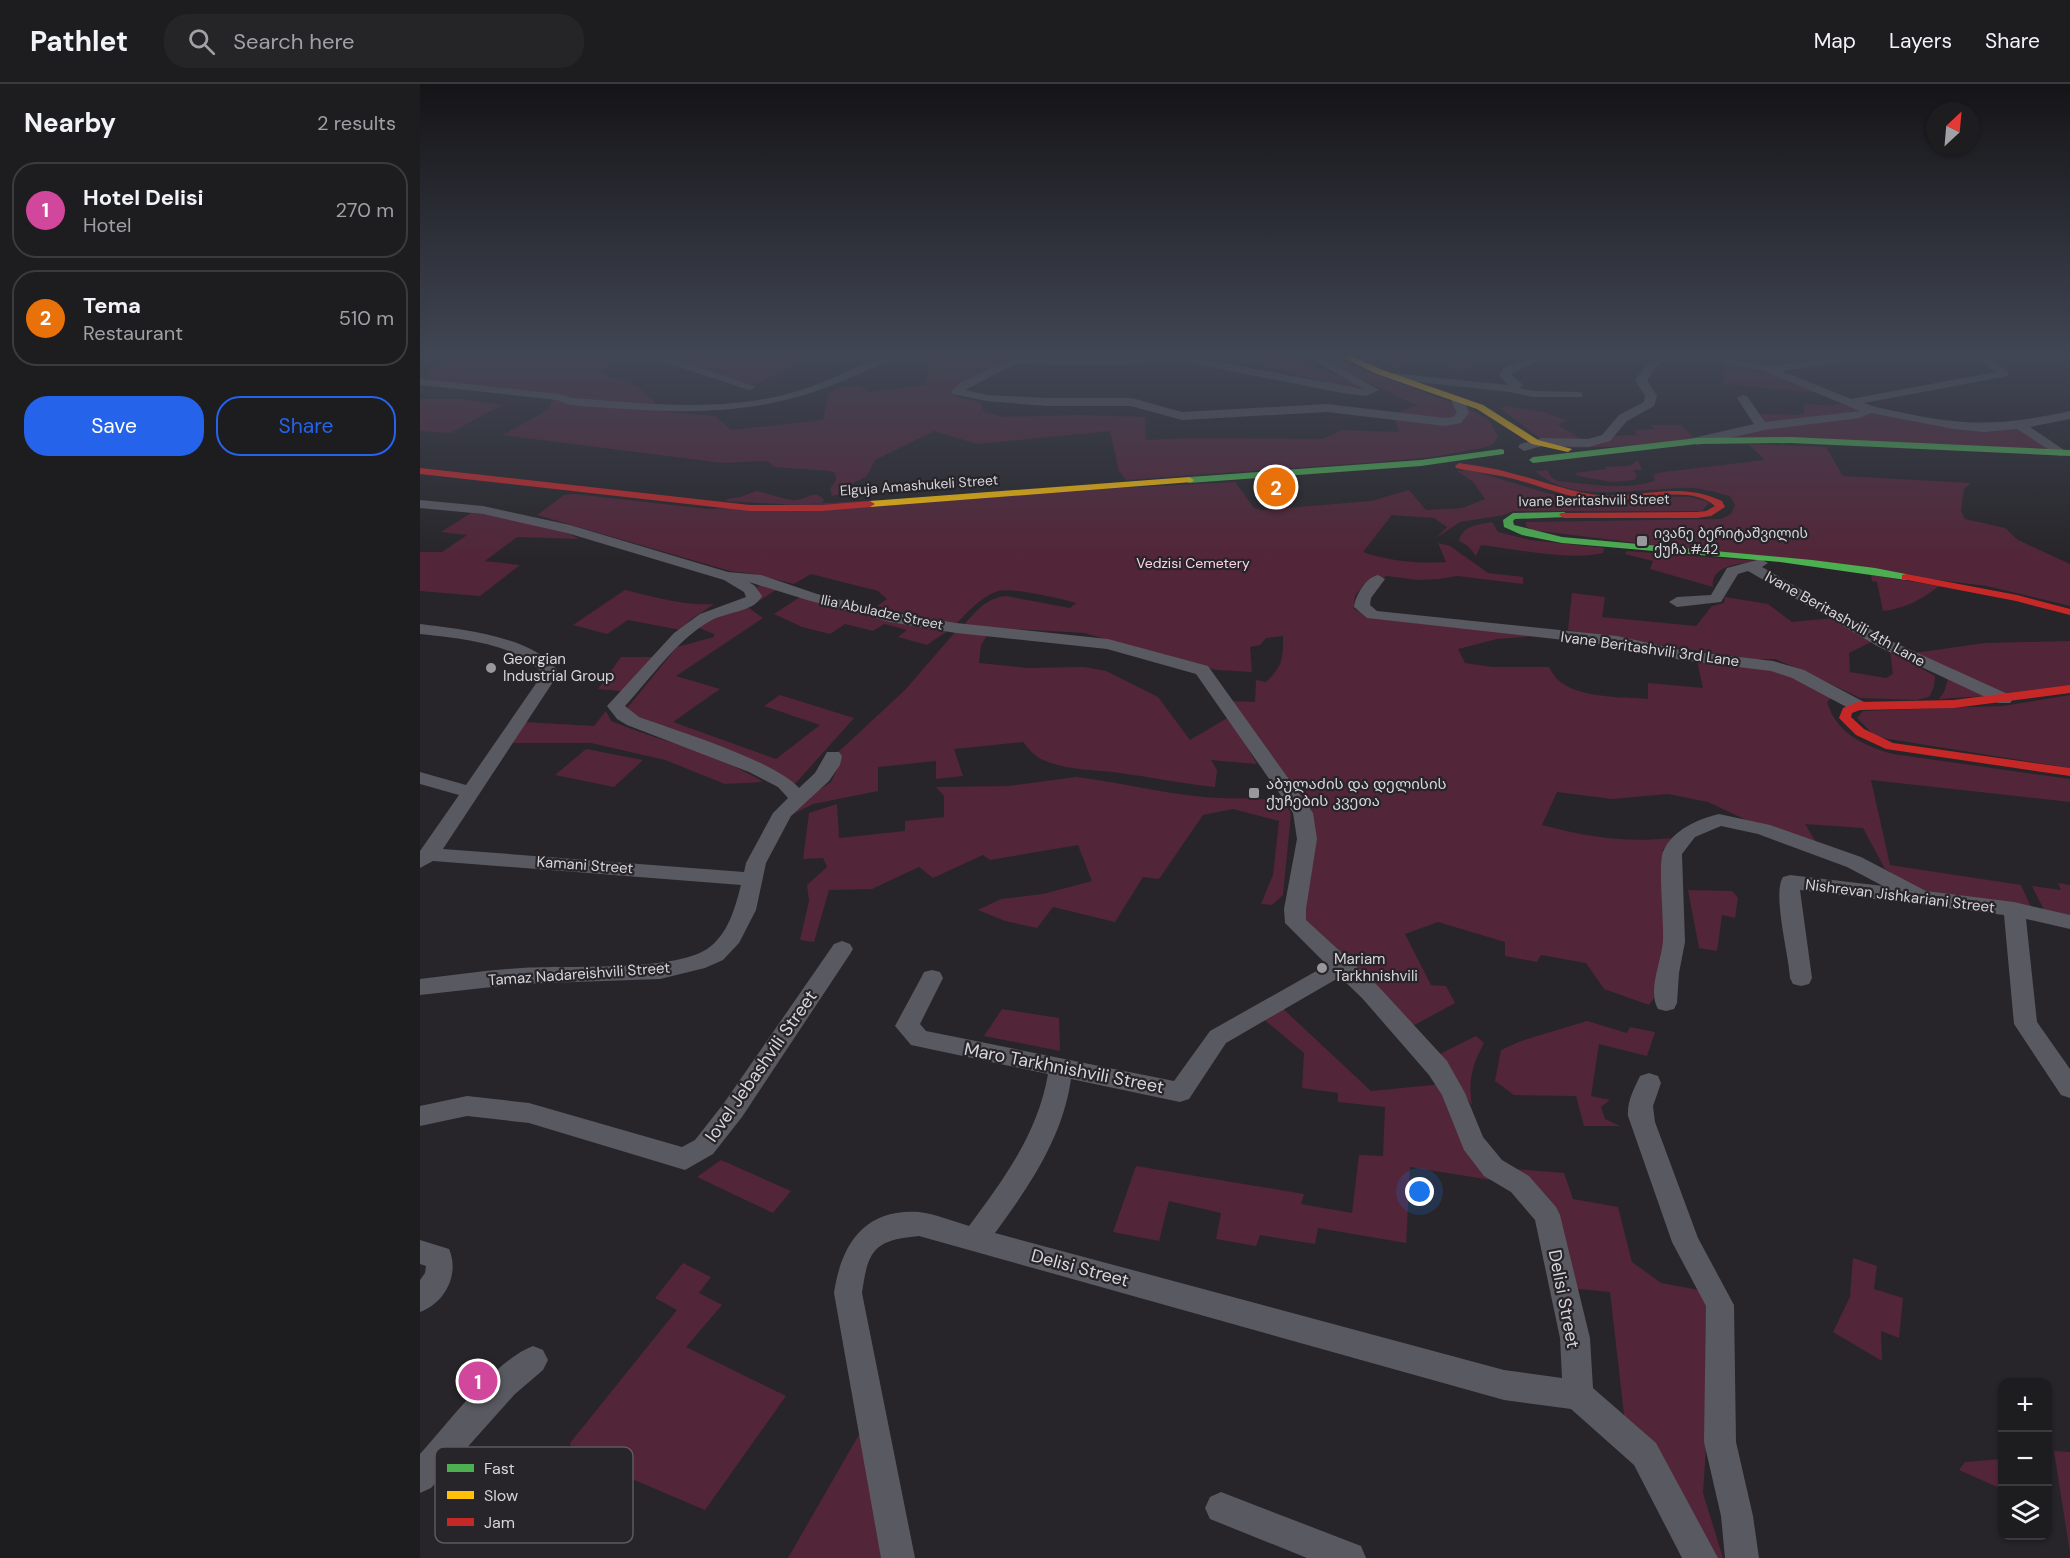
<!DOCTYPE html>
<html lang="en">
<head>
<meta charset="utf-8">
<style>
  :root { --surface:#1d1c1f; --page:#252528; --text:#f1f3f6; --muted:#a0a1a4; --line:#3b3a3d; --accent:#2563eb }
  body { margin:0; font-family:"DM Sans","Noto Sans Georgian",sans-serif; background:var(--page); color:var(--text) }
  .controls { position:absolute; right:18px; bottom:18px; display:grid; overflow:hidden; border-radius:12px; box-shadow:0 2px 4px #0004 }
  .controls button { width:54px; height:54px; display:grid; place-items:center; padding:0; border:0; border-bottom:2px solid var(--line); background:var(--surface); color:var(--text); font:30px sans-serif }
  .compass { position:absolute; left:1506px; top:18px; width:54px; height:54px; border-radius:50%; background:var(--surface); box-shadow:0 2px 4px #0004; rotate:26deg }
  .you { position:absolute; left:1000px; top:1108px; width:21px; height:21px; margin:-15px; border:4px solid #fff; border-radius:50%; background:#1a73e8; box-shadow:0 0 0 9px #1a73e833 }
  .badge { display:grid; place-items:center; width:39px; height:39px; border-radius:50%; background:var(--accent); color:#fff; font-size:20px; font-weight:700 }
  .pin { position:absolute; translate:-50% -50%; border:3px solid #fff; box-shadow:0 2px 6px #0006 }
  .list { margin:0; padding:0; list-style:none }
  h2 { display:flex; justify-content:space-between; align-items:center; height:78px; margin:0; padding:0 24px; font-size:26px }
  h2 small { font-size:20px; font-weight:400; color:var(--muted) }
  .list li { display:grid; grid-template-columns:39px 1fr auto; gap:18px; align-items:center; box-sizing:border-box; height:96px; margin:0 12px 12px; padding:0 12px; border:2px solid var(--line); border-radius:24px }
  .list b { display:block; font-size:22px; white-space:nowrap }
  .list p { margin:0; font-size:20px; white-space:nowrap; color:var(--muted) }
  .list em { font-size:20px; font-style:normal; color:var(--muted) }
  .actions { display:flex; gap:12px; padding:18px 24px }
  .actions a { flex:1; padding:14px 0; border:2px solid var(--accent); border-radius:24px; text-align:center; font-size:21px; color:var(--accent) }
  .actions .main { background:var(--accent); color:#fff }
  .icon { flex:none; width:33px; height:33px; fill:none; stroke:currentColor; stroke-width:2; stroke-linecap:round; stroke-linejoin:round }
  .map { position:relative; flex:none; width:1650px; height:1474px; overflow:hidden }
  header { display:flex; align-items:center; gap:36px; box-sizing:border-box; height:84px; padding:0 30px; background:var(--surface); border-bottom:2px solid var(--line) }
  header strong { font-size:28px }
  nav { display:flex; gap:33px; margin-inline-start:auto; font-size:21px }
  .search { width:420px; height:54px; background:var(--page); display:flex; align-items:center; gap:15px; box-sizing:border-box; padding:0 21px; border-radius:24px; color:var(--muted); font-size:22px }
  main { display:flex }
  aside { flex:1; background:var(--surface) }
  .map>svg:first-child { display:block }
  .green { fill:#532538 }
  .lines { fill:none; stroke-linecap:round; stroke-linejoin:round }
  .street { fill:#595961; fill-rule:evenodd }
  .fast { fill:#4caf50; fill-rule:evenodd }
  .slow { fill:#ffc107; fill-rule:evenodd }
  .jam { fill:#c62828; fill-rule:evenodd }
  .poi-dot { fill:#99979b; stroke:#27242a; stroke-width:2 }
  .labels { text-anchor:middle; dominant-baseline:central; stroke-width:4.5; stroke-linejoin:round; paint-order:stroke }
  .far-street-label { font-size:14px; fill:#d7d5d9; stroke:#27242a }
  .far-poi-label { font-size:14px; fill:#d7d5d9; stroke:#27242a; text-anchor:start }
  .far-park-label { font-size:14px; fill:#ffd5e2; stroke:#27242a }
  .street-label { font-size:15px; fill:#d7d5d9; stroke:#27242a }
  .poi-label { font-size:15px; fill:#d7d5d9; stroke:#27242a; text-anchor:start }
  .near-street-label { font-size:18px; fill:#d7d5d9; stroke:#27242a }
  .key { fill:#27242a; stroke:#5c595f; stroke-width:1.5 }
  .key-label { font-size:16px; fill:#d7d5d9 }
</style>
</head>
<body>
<header>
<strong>Pathlet</strong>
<div class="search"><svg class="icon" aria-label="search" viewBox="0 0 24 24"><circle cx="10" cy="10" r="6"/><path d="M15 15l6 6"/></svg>Search here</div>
<nav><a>Map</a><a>Layers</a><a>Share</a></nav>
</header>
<main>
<aside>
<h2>Nearby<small>2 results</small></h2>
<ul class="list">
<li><span class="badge" style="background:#d1479c">1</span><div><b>Hotel Delisi</b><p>Hotel</p></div><em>270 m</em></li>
<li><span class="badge" style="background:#e8710a">2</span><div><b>Tema</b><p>Restaurant</p></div><em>510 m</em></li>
</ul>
<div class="actions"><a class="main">Save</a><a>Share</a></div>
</aside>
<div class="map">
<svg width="1650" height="1474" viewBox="0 0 1650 1474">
  <rect width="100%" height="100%" fill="#272529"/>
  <g class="green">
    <path d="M39,270H220L177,288L218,303L235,318L228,326L295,332L311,346L403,336L409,309L422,303L439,301L449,308L505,301L509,291L508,281L499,274V270H616L605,277H593L537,308L528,307L538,313L560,318L564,328L583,333L659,331L725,333L726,356L771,354L902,355L922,346L979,348L975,335L1029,339L1046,323L1070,337L1078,353L1073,360L1067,363L1013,373L959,378L706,396L699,387L690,347L557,360L514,347L455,376L447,392L426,403L425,409L412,412L410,405L416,396L415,389L410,387L354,383L349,378L343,377L302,379L83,351L129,325L133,311L0,297V294Z"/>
    <path d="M230,270H396L330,303Z"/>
    <path d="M762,270H864L943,302L930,304L839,281Z"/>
    <path d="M896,270H909L942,285L1030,318L1038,329L1035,334L1024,336L975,330L996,321L915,282Z"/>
    <path d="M957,270H1031L1041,273L1036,275L1055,282L1044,288C1019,278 1000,265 977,286L962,278Z"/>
    <path d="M1307,277L1345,283L1411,310L1303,300Z"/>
    <path d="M0,315H42L82,321L30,349L0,347Z"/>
    <path d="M1432,318L1533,342L1599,341L1641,368L1371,356L1152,364L1128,360L1081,325L1084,322L1126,329L1146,336L1138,341L1168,359L1189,352L1217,351L1214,346L1235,345L1230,341H1261L1277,357L1341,342L1333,330L1383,331L1385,320L1412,322Z"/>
    <path d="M1328,360L1406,363L1423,392L1551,399L1544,405L1541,427L1545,435L1585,444L1598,456L1650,480V522L1567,502L1112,446L1106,442V438L1301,435L1311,430L1315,421L1310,412C1298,409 1286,405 1274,404C1228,402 1154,423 1115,387L1127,386L1132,394L1138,397C1170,400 1204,407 1235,397L1233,391L1243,388L1345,376Z"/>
    <path d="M1218,376L1222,386H1213L1217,392L1214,396L1192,398L1158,392L1155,389L1186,385L1185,383L1210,382Z"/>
    <path d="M1049,386C1099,399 1147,420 1198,419C1228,418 1261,405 1289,419L1282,427H1093L1084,431L1040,438L1016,454L1027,443L1014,434L972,431L943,468C968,477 1000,480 1026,478L1018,459L1030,462L1068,489L1103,493V500L1037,492L1019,495L997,496L967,492L944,500L935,512L934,525L945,531L1114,552L1077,555L1038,565L1045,579L1072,583H1129C1143,616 1197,612 1228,615V599L1283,604L1277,577L1359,586L1412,613L1407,618C1416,649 1444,662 1473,670L1650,695V718L1451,696L1470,781L1601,801L1611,823L1503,809L1465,785L1443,744L1385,740L1399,763L1339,742L1288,718L1248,710L1192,715L1137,708L1122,741C1168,753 1205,759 1253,754L1243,766L1244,786L1252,821L1238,908L1229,921L1184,905L1166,879L1121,871L1117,878L1085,872V858L1018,838L985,850L1011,901L1026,902L1035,919L989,944L882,838L894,744L811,617L835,618L836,596L846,598C863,582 863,575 863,552L846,554L840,561L830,563L832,588L796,586L664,549L543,542C555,528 566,514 586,512L650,524L656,519C642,515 591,503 578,507C560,513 547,529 534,542L457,522L467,515L458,507L391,490L374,500L334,490L310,487L117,431L144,411L154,410L288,425L815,398L834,424L841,426L951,417L989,406L1006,426L1042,424L1065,415L1053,398L1037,387Z"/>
    <path d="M336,407C348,409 361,415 374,416C386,416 395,404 404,416L402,419L375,421L307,417V415L321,413Z"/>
    <path d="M51,429C87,433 127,437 159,455L97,453L65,477L100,481L60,512L0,507V468H22L47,451L21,448Z"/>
    <path d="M1072,438L1078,448L1110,456L1184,464L1183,469C1149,477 1096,465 1061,461L1056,472L1048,462L1039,457C1042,441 1059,441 1072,438Z"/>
    <path d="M1207,467L1339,477C1322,480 1290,480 1293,503L1230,485L1233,477L1205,470Z"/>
    <path d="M1451,491L1519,502C1501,516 1486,524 1463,527L1457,498L1452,497Z"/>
    <path d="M341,500L529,546L507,561L478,553L487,546L464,540L453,547L425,540L410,550L382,543L354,530L380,513L356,506L336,519L334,517L338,507L337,503Z"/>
    <path d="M205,506C235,513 264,522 294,520L270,536L261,546L208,536L187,550L153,541Z"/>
    <path d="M1152,509L1185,513L1182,533L1276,542L1292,522L1304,519L1305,513L1348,520L1372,538L1414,534L1453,557L1429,569L1430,588L1466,594L1473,590L1470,567L1515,592L1514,603L1509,613L1496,616L1440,614L1386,588L1355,575H1329L1148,546Z"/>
    <path d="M326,522L343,534L256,592L300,605L253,638L356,675L400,641L344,622L360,611L434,634L374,701L354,686L203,629L257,563L294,553V550L277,543L295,531Z"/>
    <path d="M537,546L568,550L561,561L559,579L607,584L664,583L686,587L738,613L770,656L809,633L837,680L791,676L797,686L795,703C763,700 732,693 700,689C674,685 648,687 623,676C615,673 608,664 603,658L534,665L543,692L516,695V677L458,683V707L393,720L368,733L396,708L411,698L420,679L416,670L485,606Z"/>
    <path d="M1650,557V602L1583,611L1494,569L1565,559Z"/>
    <path d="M201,573H233L202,607L178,605Z"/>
    <path d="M1528,595L1565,612L1519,615L1524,608Z"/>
    <path d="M1650,611V684L1456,653L1437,634L1443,627L1583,622Z"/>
    <path d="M186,627L191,637C242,658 295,668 343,698L305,700L245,676L171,659H92L104,638L174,642Z"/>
    <path d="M166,665L223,676L194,703L135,691Z"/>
    <path d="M656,693C699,698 741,709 784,713C812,716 838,711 866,720L871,730L863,811L852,821L841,820L853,791L859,737L813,725L783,731L739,795L723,793L695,838L633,823L617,844L585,837L558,826L581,815L623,810L672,797L658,761L570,776L563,771L513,794L499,783L452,805L409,806L394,858L380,856L389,817L387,801L407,783L403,774L383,775L389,729L417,720L419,754L485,747V737L524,733V712L516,703L589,702Z"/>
    <path d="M1638,799L1650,801V834L1625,828L1612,802L1641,806Z"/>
    <path d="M1268,806L1312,807L1318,814L1315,834L1302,831L1297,867L1279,864Z"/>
    <path d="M859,921L951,1007L1023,1000L1096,1100L990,1083L986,1159L898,1144L895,1160L840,1151L836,1162L796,1155L801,1129L749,1117L739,1157L693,1148L716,1082L884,1110L881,1120L932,1129L939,1071L963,1072L965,1023L918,1018V1009L882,1004L884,969L841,933Z"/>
    <path d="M582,925L639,934L640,967L564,952Z"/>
    <path d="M1167,937L1207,949L1210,943L1235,948L1227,972L1179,960L1171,1012L1190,1016L1181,1023L1185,1035L1200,1042H1164L1156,1012L1094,1011L1075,997L1081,966L1101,957Z"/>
    <path d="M1056,952L1064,959C1052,981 1048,996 1052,1021L1014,973Z"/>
    <path d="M301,1076L371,1107L353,1129L277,1093Z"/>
    <path d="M1095,1085L1144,1089L1153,1115L1198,1123L1212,1178L1241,1199L1296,1209L1283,1409L1303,1474H1284L1205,1339L1190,1208L1149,1204Z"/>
    <path d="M1433,1174L1457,1182L1454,1205L1483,1214L1479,1254L1461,1247L1462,1277L1413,1248L1430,1213Z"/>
    <path d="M263,1179L291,1193L279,1209L302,1221L266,1263L366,1312L285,1426L153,1370L150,1359L257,1226L235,1214Z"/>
    <path d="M440,1349L465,1474H368Z"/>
    <path d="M1634,1367L1650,1368V1469Z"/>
    <path d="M1582,1375V1405L1539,1386L1545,1378Z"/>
  </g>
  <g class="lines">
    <g class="street">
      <path d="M225,270H240L336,303L330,306L326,305L226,272Z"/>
      <path d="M465,270H478C468,280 447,286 434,292C336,337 254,329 150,321L137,316L0,301V295L139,310L152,314C221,319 294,328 363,311C398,303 431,285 465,270Z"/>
      <path d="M755,270L943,305L883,270H896L959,306L946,312L922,309L755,276L698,281L595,280L545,306L567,311L627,314H712L762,328L907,320L1025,334L1033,333L1037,329L1031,317L1038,312L1044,315L1049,329L1041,339L1025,342L907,328L762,336L711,322H627L567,317L533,310L531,308L540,299L593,274L698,275Z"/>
      <path d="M1117,270H1131L1091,290L1103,301L1100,304L1113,307L1158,308L1162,309V313H1113L1090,308L971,295L965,292L971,289L1088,301L1079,291L1084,284Z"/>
      <path d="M1243,270H1280L1352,282L1438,270H1463L1458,273L1362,287L1431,315L1575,288L1555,270H1566L1588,288V292L1444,319C1456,324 1471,326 1484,329C1550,343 1585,341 1650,327V335L1610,343L1647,368L1641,372L1637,371L1597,345L1564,348L1534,345L1451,329L1439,334L1345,346L1277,361L1271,357L1273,354L1334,340L1317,314L1323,311L1327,312L1345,338L1440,327L1342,286L1255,271L1236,283L1227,296L1237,312L1234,322L1207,337L1190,357L1168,363L1122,362L1104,367L1098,363L1100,360L1122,354L1168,355L1182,351L1199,331L1224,318L1225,312L1215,296L1228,279Z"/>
      <path d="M0,416L63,422L150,441L308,488L341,491L397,510L470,528L536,539L688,555L788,582L893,729L897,755L886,825V836L958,902L1027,977L1045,1009L1063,1053L1082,1076L1109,1092L1136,1123L1140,1131L1170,1254L1173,1304L1236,1359L1298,1474H1262L1214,1381L1151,1325L1084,1316L499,1152C455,1156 448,1165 442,1209L495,1474H461L414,1209C421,1161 444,1124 499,1128C515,1130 533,1137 549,1142C584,1095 618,1049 628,990L491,961L475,942L501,894L504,888L512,886L520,888L523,894L500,940L506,947L754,997L790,947L907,881L865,839L864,825L877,755L873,729L776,590L687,565L536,549L470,538L387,516L329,498L335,502L342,512C334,528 307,528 292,536C259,553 230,595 205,622L219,633C257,647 356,677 379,704L395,689L407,668H419L422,672L420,681L409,697L371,732L346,779L336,826L319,859L303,876L285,884L240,895L99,900L0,911V895C33,891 67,886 101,884C145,881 252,888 287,865C308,851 315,824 321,801L13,777L0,784V767L39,711L0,700V688L46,701L117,598L120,587C95,559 36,554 0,550V540C39,545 113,552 137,586L133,598L23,765L324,788L326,779L353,729L368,714L358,703L329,688L207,641L197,635L187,622L254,549L280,530L326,513L324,508L304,496L147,449L63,430L0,424ZM920,893L942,914L1009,991L1022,1011L1044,1066L1064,1092L1091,1108L1115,1136L1140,1254L1142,1294L1084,1286L575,1149C609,1103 643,1053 651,995L760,1018L769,1015L806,959Z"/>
      <path d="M1341,475L1348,479L1342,483L1471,557L1590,611L1593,615L1590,619H1578L1459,563L1328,487L1318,490L1301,518L1257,523L1249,518L1257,513L1291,511L1307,484Z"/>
      <path d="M958,491L965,495L951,514L950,521L957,527L1197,552L1261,566L1353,577L1384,586L1444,618L1447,622L1444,626H1432L1372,594L1351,587L1261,576L1197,562L947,534L934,523C936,511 945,494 958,491Z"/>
      <path d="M1299,730L1350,741L1441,773L1506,807L1594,818L1650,831V845L1606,835L1617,938L1650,985V1014L1641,1011L1594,940L1584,831L1380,806L1392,894L1389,900L1381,902L1373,900L1370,894C1369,871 1352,810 1363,793L1370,791L1463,802L1427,783L1338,750L1301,742L1275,753L1262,770L1265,858L1259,889L1257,919L1254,925L1246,927L1238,925C1227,906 1242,877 1243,856C1244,838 1238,780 1243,768C1252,746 1278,735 1299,730Z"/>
      <path d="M422,857L430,860L433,865L430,870L322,1033L293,1070L265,1086L109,1039L47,1032L0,1042V1022L47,1012L109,1019L262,1063L275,1056L304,1019L414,860Z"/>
      <path d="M1229,989L1238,992L1241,999L1233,1022L1235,1038L1278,1154L1314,1221L1316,1358L1333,1432L1339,1474H1305L1301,1432L1284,1358L1286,1222L1252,1158L1208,1032C1207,1017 1214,1005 1220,992Z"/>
      <path d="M0,1156L29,1165C40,1190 25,1219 0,1228V1196L5,1189L6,1182L0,1180Z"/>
      <path d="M113,1262L123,1266L128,1276L123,1286L95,1310L11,1404L0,1409V1370C29,1338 74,1277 113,1262Z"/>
      <path d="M801,1408L941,1462L946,1474H887L790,1435L785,1424L790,1413Z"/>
    </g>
    <g class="fast">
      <path d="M1371,353L1650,366V372L1371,359L1277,360L1113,379L1109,376L1113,373L1277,354Z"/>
      <path d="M1081,365L1084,366V370L1001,382L769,399L764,396L769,393L1001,376Z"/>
      <path d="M1144,428L1149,431L1147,433L1095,435L1093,437L1094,441L1142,453L1392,476L1455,484L1486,490L1491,493L1486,496L1360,478L1142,459L1102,451L1084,443L1083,436L1093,429Z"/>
    </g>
    <g class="slow">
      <path d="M916,270H926L963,286L1063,321L1118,356L1152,365L1148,368L1112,360L1057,325L957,290Z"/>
      <path d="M769,393L774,396L772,398L450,423L445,420L450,417Z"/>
    </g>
    <g class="jam">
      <path d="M1039,379C1059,382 1079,385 1098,391C1122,397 1145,406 1170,410C1217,417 1256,395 1302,417L1305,423L1291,432L1277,434H1144L1139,431L1141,429L1277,428L1286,427L1295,422C1269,399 1215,418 1183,417C1153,416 1124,403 1094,395C1075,390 1055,388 1036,384L1035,382Z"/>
      <path d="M0,384L330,421H402L450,417L455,420L450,423L402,427H330L0,390Z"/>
      <path d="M1486,490L1597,511L1650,525V531L1596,517L1482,495V491Z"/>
      <path d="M1650,601V609L1534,624L1440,626L1432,629L1431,633L1444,645L1473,659L1650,684V692L1466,665L1436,651L1419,634L1423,624L1438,618L1534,616Z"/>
    </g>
  </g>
  <linearGradient id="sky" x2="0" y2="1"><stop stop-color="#151417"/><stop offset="0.57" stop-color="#414654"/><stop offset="1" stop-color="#414654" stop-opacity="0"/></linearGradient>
  <rect width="1650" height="476" fill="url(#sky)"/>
  <g class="poi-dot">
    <rect x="1216" y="451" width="12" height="12" rx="3"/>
    <circle cx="71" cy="584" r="6"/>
    <rect x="828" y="703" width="12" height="12" rx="3"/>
    <circle cx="902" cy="884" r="6"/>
  </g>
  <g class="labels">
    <g class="far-street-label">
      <text transform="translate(499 401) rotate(-4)">Elguja Amashukeli Street</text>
      <text transform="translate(1174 416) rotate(-1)">Ivane Beritashvili Street</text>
      <text transform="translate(462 528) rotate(12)">Ilia Abuladze Street</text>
    </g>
    <g class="far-poi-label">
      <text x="1234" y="449">ივანე ბერიტაშვილის<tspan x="1234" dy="16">ქუჩა #42</tspan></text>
    </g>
    <g class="far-park-label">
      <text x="773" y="479">Vedzisi Cemetery</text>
    </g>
    <g class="street-label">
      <text transform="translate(1425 535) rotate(29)">Ivane Beritashvili 4th Lane</text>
      <text transform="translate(1230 565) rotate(8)">Ivane Beritashvili 3rd Lane</text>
      <text transform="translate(165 781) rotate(4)">Kamani Street</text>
      <text transform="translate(1480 812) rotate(7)">Nishrevan Jishkariani Street</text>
      <text transform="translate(159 890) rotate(-4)">Tamaz Nadareishvili Street</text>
    </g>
    <g class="poi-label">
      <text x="83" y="575">Georgian<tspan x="83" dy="17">Industrial Group</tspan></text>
      <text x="846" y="700">აბულაძის და დელისის<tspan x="846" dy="17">ქუჩების კვეთა</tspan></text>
      <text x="914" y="875">Mariam<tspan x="914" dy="17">Tarkhnishvili</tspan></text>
    </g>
    <g class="near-street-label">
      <text transform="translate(341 982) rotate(-55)">Iovel Jebashvili Street</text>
      <text transform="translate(644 984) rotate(11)">Maro Tarkhnishvili Street</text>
      <text transform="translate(660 1184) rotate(15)">Delisi Street</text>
      <text transform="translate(1144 1215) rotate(79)">Delisi Street</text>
    </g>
  </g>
  <rect x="15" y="1363" width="198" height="96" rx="9" class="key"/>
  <rect x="27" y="1380" width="27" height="8" fill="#4caf50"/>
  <rect x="27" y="1407" width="27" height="8" fill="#ffc107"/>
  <rect x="27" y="1434" width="27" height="8" fill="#c62828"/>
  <g class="key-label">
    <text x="64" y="1390">Fast</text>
    <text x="64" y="1417">Slow</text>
    <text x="64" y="1444">Jam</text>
  </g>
</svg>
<div class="controls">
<button>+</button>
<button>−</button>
<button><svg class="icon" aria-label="layers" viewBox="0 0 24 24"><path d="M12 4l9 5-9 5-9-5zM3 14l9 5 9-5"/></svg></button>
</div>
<svg class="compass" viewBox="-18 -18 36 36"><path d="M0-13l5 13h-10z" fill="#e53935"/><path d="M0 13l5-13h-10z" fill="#a0a1a4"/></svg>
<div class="you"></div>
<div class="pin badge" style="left:58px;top:1297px;background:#d1479c">1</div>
<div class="pin badge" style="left:856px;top:403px;background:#e8710a">2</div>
</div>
</main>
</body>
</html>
